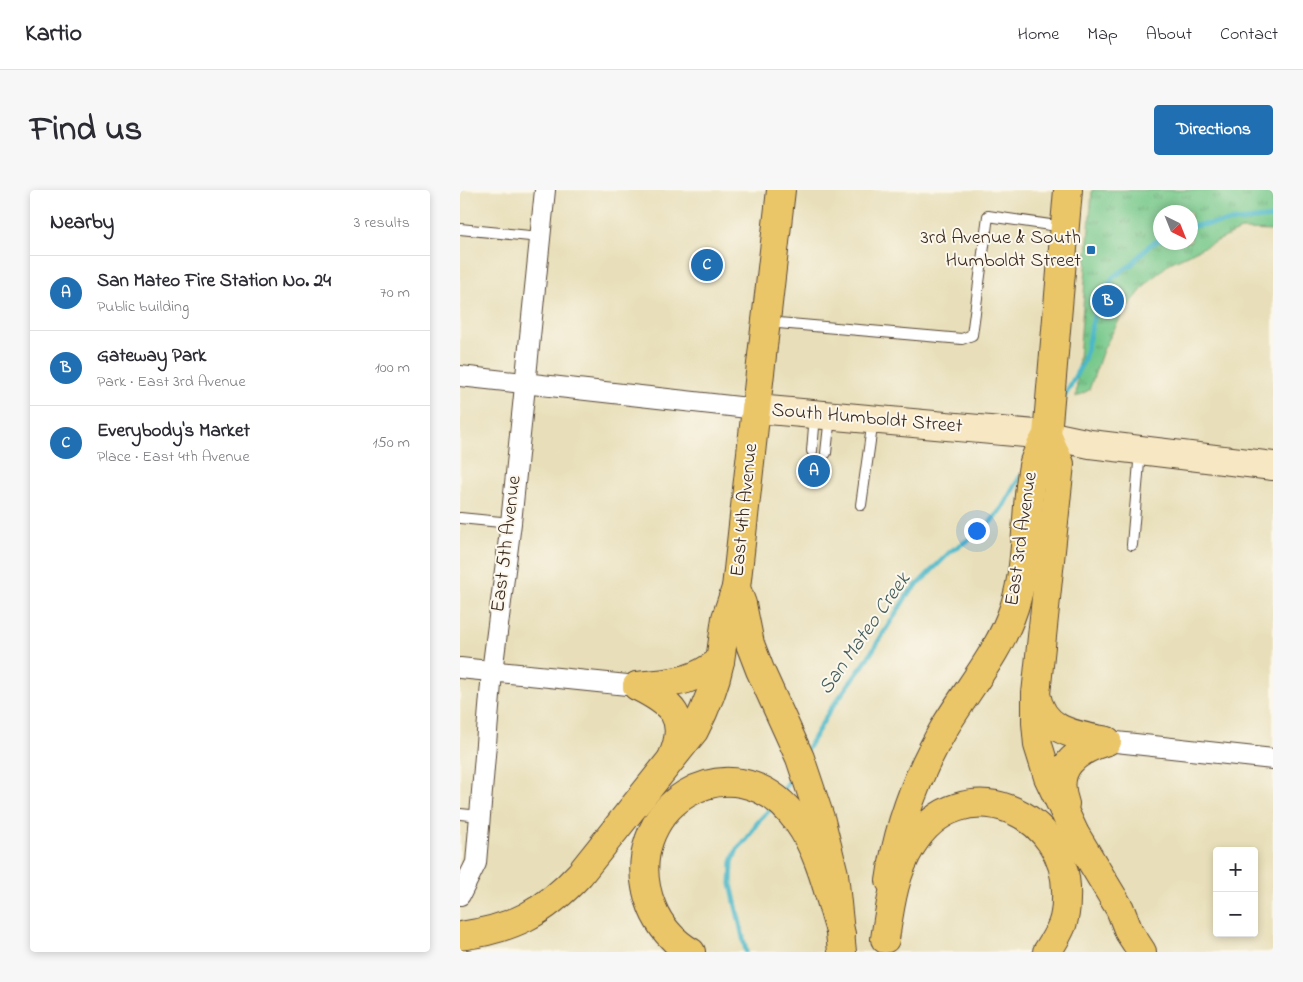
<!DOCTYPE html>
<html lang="en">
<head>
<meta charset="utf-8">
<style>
  :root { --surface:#fff; --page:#f7f7f7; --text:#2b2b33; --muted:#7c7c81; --line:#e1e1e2; --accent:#1f6fb2 }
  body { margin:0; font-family:"Indie Flower",sans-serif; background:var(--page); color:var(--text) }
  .controls { position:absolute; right:15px; bottom:15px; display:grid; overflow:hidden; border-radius:5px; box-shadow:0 2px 8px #0003 }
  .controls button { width:45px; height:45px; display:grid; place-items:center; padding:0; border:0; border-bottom:1px solid var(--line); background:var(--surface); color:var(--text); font:25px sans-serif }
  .compass { position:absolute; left:693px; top:15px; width:45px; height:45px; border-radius:50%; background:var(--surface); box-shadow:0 2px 8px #0003; rotate:137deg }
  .you { position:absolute; left:516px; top:340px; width:18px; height:18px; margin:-12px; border:4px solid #fff; border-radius:50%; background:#1a73e8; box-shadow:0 0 0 8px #1a73e833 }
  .badge { display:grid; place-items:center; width:32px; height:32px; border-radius:50%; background:var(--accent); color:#fff; font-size:16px; font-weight:700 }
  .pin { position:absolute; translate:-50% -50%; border:2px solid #fff; box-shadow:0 1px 5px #0006 }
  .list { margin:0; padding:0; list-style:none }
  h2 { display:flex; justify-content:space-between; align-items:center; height:65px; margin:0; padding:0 20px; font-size:21px }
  h2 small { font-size:16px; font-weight:400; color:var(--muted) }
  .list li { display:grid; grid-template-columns:32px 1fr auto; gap:15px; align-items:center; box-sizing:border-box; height:75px; padding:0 20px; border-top:1px solid var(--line) }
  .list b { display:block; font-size:19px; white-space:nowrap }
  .list p { margin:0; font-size:16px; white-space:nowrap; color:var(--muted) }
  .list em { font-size:16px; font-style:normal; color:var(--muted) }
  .map { position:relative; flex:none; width:813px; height:762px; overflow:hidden; border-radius:5px }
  header { display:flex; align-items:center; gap:30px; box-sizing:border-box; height:70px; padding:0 25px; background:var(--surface); border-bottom:1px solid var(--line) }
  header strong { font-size:24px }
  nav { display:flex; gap:28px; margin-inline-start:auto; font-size:18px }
  .intro { display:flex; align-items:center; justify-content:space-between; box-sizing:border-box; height:120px; padding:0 30px }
  h1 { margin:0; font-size:35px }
  .button { padding:12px 22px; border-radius:5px; background:var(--accent); color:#fff; font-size:18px; font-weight:700 }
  main { display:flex; gap:30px; padding:0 30px }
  aside { flex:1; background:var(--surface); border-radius:5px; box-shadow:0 2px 8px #0003 }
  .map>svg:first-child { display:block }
  .grass { fill:url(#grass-tufts); stroke:#587954; fill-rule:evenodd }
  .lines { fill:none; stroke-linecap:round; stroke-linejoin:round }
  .stream { stroke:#4cb8c8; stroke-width:5 }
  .lane-casing { stroke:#554535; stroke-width:12 }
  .street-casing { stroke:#554535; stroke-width:22 }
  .secondary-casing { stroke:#554535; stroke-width:30 }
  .primary-casing { stroke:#554535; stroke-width:30 }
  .highway-casing { stroke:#554535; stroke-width:30 }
  .lane { stroke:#fff; stroke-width:10 }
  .street { stroke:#fff; stroke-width:20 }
  .secondary { stroke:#f7e8c3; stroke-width:28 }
  .primary { stroke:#ebc669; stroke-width:28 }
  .highway { stroke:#ebc669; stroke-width:28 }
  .poi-dot { fill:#1f6fb2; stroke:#fbf7ec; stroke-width:2 }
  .labels { text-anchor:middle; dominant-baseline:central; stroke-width:4; stroke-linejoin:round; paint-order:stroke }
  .poi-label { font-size:20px; fill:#3b2a1e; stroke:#fbf7ec; text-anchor:end }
  .street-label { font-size:20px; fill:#3b2a1e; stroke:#fbf7ec }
  .water-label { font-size:21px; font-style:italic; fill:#415c5a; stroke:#fbf7ec }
</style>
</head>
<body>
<header>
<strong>Kartio</strong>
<nav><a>Home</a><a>Map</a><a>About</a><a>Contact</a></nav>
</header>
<div class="intro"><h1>Find us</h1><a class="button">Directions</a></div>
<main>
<aside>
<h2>Nearby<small>3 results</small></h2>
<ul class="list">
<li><span class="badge">A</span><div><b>San Mateo Fire Station No. 24</b><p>Public building</p></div><em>70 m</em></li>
<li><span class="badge">B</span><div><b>Gateway Park</b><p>Park · East 3rd Avenue</p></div><em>100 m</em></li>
<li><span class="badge">C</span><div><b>Everybody's Market</b><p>Place · East 4th Avenue</p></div><em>150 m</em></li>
</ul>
</aside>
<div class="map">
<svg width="813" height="762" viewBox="0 0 813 762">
  <defs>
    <pattern id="grass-tufts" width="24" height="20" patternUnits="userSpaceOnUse" patternTransform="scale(1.25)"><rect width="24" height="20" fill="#76c88a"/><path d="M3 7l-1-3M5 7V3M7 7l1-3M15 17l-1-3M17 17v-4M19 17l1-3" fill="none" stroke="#62a370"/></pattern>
  </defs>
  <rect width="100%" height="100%" fill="#fbf7ec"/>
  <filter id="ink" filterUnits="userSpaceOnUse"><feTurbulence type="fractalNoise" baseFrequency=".02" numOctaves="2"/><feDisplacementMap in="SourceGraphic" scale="10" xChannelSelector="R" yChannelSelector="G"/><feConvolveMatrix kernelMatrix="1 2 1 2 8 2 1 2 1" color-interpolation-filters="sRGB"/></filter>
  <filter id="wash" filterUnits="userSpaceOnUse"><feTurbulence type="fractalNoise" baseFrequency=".0096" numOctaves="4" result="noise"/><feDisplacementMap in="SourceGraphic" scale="20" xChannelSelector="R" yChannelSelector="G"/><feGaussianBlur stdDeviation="1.12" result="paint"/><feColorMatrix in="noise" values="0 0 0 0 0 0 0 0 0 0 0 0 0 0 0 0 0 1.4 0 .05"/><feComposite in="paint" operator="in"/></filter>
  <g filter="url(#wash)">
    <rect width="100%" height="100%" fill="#e8dfba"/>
    <path class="grass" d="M632,0H813V41L781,40L710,73L688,92L663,123L643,160L629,200L616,207ZM701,22H731V52H701Z"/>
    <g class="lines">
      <g class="stream">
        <path d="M731,36L813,27"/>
        <path d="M602,211L624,170L635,122L653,87L671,75L690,55L701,49"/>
        <path d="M346,561L370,520L404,474L448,404L491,361L524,340L542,318L560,287"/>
        <path d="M321,604L335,581"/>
        <path d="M286,761L271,694L272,672L277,659L287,649L297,633L312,617"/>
      </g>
    </g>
  </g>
  <g filter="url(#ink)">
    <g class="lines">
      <defs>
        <g id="lane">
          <path d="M0,39L80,47"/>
          <path d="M307,132L502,149L512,145L528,26L604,37"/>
          <path d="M352,261L355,225"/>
          <path d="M366,263L370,226"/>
          <path d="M401,315L413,230"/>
          <path d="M0,328L51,333"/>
          <path d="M672,355L680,261"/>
          <path d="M0,624L21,626"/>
        </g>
        <g id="street">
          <path d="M0,186L297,219"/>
          <path d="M0,478L177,496"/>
          <path d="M647,551L813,569"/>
          <path d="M0,705L16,673L32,482L51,333L85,0"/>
        </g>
        <path id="secondary" d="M297,219L587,245L630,254L813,276"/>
        <g id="primary">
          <path d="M321,0C305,133 291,265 276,398L282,414L290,454L300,480L340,568L361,631L374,684L382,762"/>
          <path d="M587,245L600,274L576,504C582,542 616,545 647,551"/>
          <path d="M177,496C214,492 229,494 260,471L266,428L276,398"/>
          <path d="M430,691C438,635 457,584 486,535C509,497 540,461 554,418C569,372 564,322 573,276C575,265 582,254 587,245L608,0"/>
        </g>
        <g id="highway">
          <path d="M177,496C211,513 230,527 212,568"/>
          <path d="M576,504V533L578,555L588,587L615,644L660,719L669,742L682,762"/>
          <path d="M605,614C592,577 616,561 647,551"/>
          <path d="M0,746C52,739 84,723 120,684L234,541C246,518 255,496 260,471"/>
          <path d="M425,749C430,717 434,683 452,655C501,575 611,621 606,709C606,718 605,727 602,735C598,745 592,754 587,762"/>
          <path d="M231,762C214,753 199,735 192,717C153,620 273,541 338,632C361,664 369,707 381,744"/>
        </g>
      </defs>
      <use href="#lane" class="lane-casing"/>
      <use href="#street" class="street-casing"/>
      <use href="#secondary" class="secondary-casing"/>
      <use href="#primary" class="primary-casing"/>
      <use href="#highway" class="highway-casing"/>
      <use href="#lane" class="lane"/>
      <use href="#street" class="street"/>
      <use href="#secondary" class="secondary"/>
      <use href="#primary" class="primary"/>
      <use href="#highway" class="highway"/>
    </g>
  </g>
  <rect class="poi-dot" x="626" y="55" width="10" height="10" rx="2.5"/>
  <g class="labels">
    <g class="poi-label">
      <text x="621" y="48">3rd Avenue &amp; South<tspan x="621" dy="23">Humboldt Street</tspan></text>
    </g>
    <g class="street-label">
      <text transform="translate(407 229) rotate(5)">South Humboldt Street</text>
      <text transform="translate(285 320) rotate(-84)">East 4th Avenue</text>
      <text transform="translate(562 349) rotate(-82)">East 3rd Avenue</text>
      <text transform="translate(47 354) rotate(-83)">East 5th Avenue</text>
    </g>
    <g class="water-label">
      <text transform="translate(405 444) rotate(-55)">San Mateo Creek</text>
    </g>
  </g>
</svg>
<div class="controls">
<button>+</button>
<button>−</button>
</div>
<svg class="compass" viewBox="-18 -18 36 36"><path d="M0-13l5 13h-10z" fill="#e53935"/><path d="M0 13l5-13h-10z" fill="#7c7c81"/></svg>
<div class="you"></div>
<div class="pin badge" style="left:354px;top:281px">A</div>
<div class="pin badge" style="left:648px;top:111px">B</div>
<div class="pin badge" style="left:247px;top:75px">C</div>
</div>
</main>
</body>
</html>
